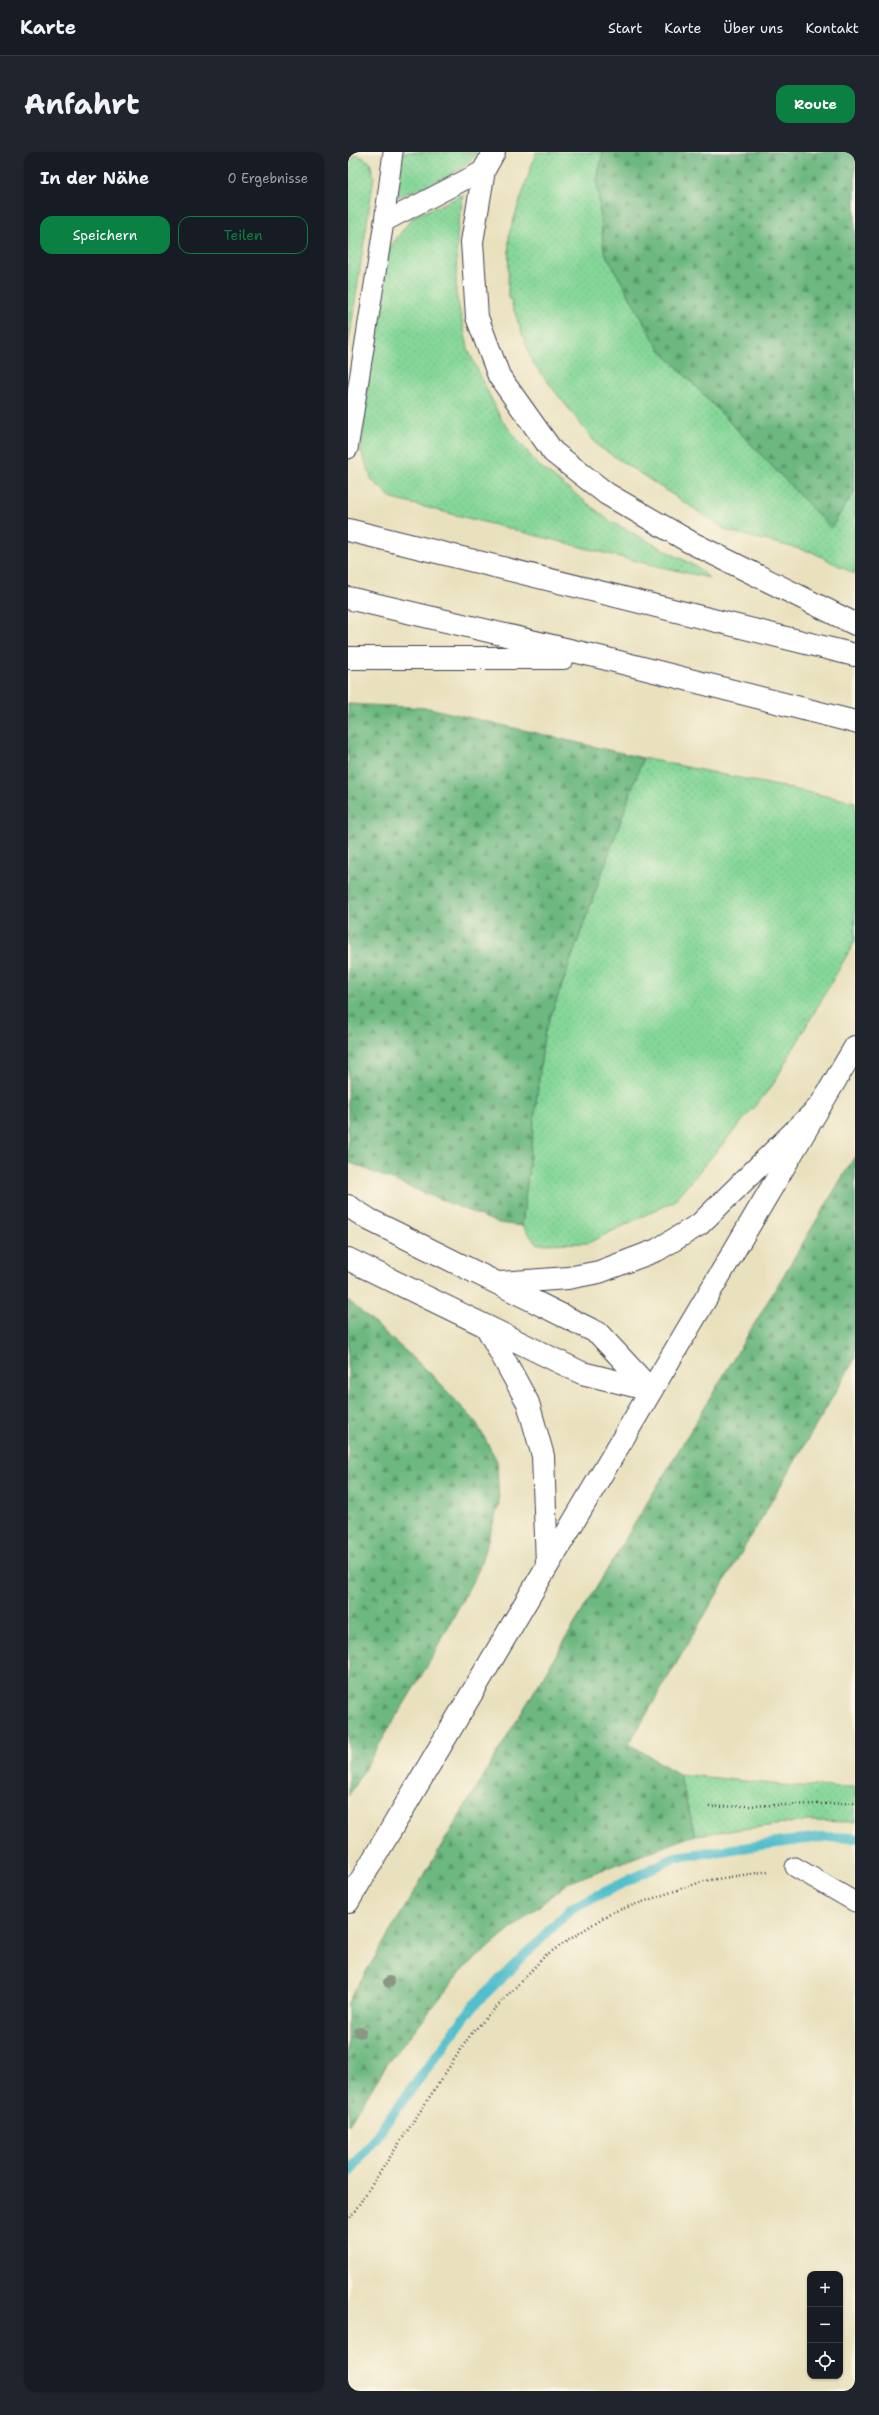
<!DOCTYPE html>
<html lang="de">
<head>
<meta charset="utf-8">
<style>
  :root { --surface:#171b24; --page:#20242c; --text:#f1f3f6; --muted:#9ea1a6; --line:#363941; --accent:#0b8043 }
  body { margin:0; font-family:"Shantell Sans",sans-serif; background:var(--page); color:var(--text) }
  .controls { position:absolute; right:12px; bottom:12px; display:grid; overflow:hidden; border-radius:8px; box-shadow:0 1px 3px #0004 }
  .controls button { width:36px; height:36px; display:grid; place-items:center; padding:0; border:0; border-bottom:1px solid var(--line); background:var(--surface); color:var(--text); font:20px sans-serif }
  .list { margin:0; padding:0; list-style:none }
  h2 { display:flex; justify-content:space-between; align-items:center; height:52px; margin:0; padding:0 16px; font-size:17px }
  h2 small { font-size:13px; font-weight:400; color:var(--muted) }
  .actions { display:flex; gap:8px; padding:12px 16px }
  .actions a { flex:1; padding:9px 0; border:1px solid var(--accent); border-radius:12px; text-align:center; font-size:14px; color:var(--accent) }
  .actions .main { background:var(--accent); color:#fff }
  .icon { flex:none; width:22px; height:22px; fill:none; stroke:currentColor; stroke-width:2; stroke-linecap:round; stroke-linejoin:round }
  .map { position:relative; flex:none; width:507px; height:2239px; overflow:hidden; border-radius:12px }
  header { display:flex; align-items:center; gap:24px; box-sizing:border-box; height:56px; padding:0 20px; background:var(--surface); border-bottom:1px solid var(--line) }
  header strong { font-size:19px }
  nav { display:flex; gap:22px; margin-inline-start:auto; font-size:14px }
  .intro { display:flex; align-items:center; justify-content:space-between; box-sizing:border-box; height:96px; padding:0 24px }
  h1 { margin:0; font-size:28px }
  .button { padding:10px 18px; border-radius:12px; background:var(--accent); color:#fff; font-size:14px; font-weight:700 }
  main { display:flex; gap:24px; padding:0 24px }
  aside { flex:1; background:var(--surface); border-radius:12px; box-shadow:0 1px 3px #0004 }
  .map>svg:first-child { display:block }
  .grass { fill:url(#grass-dots); stroke:#547c6a }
  .forest { fill:url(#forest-firs); stroke:#476d5e }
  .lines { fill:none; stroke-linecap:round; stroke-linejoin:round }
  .stream { stroke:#52becc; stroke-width:10 }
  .lane-casing { stroke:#403f4f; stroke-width:21 }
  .primary-casing { stroke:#403f4f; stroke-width:24 }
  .highway-casing { stroke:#403f4f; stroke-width:24 }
  .path { stroke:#403f4f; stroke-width:2.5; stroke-dasharray:1 3; stroke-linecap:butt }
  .lane { stroke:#fff; stroke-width:19 }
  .primary { stroke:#fff; stroke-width:22 }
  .highway { stroke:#fff; stroke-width:22 }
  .tree { fill:#8c9685 }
</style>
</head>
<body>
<header>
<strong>Karte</strong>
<nav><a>Start</a><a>Karte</a><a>Über uns</a><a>Kontakt</a></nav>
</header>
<div class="intro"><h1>Anfahrt</h1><a class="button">Route</a></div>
<main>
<aside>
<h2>In der Nähe<small>0 Ergebnisse</small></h2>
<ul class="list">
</ul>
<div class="actions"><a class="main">Speichern</a><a>Teilen</a></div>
</aside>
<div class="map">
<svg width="507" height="2239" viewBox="0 0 507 2239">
  <defs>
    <pattern id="grass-dots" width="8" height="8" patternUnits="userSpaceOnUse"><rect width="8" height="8" fill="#85d798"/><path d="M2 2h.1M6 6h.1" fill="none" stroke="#73b884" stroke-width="1.8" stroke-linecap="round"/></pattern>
    <pattern id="forest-firs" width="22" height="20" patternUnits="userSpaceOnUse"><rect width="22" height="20" fill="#6cb880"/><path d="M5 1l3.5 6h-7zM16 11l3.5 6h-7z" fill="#58956a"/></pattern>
  </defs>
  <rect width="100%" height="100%" fill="#fcf5e5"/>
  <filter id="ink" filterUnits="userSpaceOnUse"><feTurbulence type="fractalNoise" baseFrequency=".025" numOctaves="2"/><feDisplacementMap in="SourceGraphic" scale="8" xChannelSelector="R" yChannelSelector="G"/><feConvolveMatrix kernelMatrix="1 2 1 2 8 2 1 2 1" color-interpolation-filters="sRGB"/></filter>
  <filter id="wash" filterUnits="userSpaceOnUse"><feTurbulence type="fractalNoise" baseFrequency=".012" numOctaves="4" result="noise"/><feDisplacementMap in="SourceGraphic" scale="16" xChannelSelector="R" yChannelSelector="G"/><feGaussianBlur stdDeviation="0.9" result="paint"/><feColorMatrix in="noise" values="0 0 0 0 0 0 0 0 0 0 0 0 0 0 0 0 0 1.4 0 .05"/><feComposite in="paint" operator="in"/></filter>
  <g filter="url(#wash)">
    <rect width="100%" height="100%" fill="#e9e1be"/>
    <g class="grass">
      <path d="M55,0H129C118,22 71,36 49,45Z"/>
      <path d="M188,0H255L249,28L256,99L310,195L483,376L507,338V422L464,400L380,379L250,294L184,210L160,141L161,82Z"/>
      <path d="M8,2L22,10L26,25L0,195V12Z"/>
      <path d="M115,43L109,83L108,142L121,200L153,267L190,313L262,369L349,415L361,426L292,410L45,347L24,328L13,299L24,191L42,95L65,65Z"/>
      <path d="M295,606L507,650V789L424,934L326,1049L240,1091L189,1092L174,1074L196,883Z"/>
      <path d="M331,1622L444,1634L507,1635V1670L460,1669L347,1683Z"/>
    </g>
    <g class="forest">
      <path d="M255,0H507V338L483,376L310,195L256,99L249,28Z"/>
      <path d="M0,552L81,556L295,606L196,883L174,1074L150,1071L0,1010Z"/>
      <path d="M507,1004V1207L281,1592L331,1622L347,1683L219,1731L115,1817L38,1914L0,1973V1850Z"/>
      <path d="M0,1148L80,1219L128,1270L149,1309L151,1352L131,1417L81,1511L0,1644Z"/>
    </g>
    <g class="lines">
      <path class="stream" d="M0,2022L126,1853L224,1756L328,1705L472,1685L507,1686"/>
    </g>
  </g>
  <g filter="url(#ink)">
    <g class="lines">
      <defs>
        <g id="lane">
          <path d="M36,70L136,18"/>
          <path d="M0,297L36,70L45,0"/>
          <path d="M447,1715L507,1750"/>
        </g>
        <path id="primary" d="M0,1750L507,895"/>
        <g id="highway">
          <path d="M146,0L136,18L124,90L129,165L151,224L205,300L259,342L342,390L507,472"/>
          <path d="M0,378L507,503"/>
          <path d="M0,446L251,505L507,570"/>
          <path d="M0,506H215"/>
          <path d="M0,1054L22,1068L250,1181L303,1238"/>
          <path d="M0,1107L234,1221L303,1238"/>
          <path d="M151,1131L220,1126L251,1120L309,1098L352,1072L472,954"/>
          <path d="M139,1176L180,1251L195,1304L199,1412"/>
        </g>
      </defs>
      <use href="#lane" class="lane-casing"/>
      <use href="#primary" class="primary-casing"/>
      <use href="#highway" class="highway-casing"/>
      <g class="path">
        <path d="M361,1655L507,1651"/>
        <path d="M0,2069L123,1882L198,1803L262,1761L356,1729L421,1719"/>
      </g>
      <use href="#lane" class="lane"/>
      <use href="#primary" class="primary"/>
      <use href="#highway" class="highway"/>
    </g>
    <g class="tree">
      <circle cx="41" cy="1830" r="6"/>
      <circle cx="12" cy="1880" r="6"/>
    </g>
  </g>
</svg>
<div class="controls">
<button>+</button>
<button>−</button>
<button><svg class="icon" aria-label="locate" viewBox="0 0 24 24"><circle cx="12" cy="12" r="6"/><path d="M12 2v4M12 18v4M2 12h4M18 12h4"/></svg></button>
</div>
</div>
</main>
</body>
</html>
